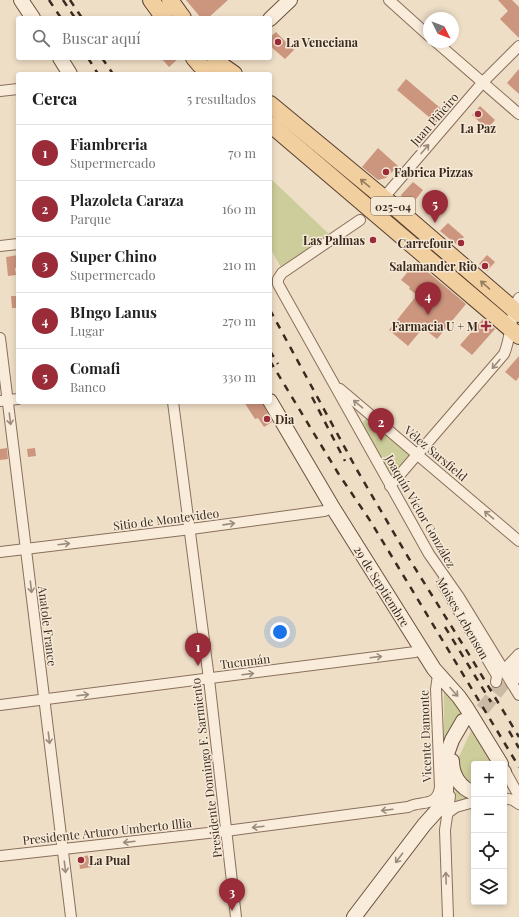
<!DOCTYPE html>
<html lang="es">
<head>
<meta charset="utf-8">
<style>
  :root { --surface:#fff; --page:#f6f6f6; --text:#222; --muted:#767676; --line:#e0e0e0; --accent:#992c38 }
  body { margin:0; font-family:"Playfair Display",serif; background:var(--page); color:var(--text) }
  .controls { position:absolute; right:12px; bottom:12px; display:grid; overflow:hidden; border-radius:4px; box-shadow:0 2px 6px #0003 }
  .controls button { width:36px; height:36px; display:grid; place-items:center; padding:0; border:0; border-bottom:1px solid var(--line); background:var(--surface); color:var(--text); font:20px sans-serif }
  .compass { position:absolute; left:423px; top:12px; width:36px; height:36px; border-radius:50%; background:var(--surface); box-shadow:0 2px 6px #0003; rotate:132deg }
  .you { position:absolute; left:280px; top:632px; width:14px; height:14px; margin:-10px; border:3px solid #fff; border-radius:50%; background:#1a73e8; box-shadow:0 0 0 6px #1a73e833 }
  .badge { display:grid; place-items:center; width:26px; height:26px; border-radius:50%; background:var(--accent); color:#fff; font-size:13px; font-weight:700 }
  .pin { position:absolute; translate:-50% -33px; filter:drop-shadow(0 1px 2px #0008) }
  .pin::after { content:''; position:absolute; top:21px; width:14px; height:12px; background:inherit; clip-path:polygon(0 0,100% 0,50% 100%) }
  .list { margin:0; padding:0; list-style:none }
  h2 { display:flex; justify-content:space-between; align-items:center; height:52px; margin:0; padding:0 16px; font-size:17px }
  h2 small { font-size:13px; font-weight:400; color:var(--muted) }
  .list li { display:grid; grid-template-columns:26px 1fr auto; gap:12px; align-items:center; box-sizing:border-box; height:56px; padding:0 16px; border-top:1px solid var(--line) }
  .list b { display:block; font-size:15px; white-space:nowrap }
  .list p { margin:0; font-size:13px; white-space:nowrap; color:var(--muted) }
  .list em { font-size:13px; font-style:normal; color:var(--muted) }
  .icon { flex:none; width:22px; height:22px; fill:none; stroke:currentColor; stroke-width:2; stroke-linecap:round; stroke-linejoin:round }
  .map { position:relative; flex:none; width:519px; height:917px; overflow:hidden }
  .search { position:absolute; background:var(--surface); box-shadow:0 2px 6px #0003; left:16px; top:16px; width:256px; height:44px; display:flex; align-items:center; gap:10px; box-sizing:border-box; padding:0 14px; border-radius:4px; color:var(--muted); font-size:15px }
  .panel { position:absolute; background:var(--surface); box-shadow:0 2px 6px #0003; left:16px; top:72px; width:256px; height:332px; border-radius:4px }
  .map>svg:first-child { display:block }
  .green { fill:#cccd9a }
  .building { fill:#cc957d }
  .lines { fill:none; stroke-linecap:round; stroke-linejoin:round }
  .secondary-tunnel { stroke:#cabaa5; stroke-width:14; stroke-dasharray:14 7; stroke-linecap:butt }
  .street-casing { stroke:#8a6f5c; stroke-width:12 }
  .secondary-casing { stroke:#6c513f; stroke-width:16 }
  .primary-casing { stroke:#583e30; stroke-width:18 }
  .street { stroke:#f9ecda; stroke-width:10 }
  .secondary { stroke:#f9ecda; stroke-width:14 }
  .primary { stroke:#f1cf9f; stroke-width:16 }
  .rail { stroke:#3a2a20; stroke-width:2.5; stroke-dasharray:7 7; stroke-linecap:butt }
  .oneway { stroke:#9a8b7d }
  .oneway2 { stroke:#967c60 }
  .poi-dot { fill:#992c38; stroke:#f6e9d6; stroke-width:1.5 }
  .labels { text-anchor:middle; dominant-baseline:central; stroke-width:3; stroke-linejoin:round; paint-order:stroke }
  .shield { fill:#f6e9d6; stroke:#726357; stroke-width:1 }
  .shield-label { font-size:11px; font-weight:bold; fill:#3a2a20 }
  .poi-label { font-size:12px; font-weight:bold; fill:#3a2a20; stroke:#f6e9d6; text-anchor:start }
  .street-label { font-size:12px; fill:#3a2a20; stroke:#f6e9d6 }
</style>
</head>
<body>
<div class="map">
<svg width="519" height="917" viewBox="0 0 519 917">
  <rect width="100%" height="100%" fill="#eedec6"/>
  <g class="green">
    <path d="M270,178L331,236L282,269L270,248Z"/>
    <path d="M367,418L411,456L391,479L360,425Z"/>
    <path d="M444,686L464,714L444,748Z"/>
    <path d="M471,731L493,764H474V788L460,777L457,761Z"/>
    <path d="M455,783L474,799L453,803L456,789Z"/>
  </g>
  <g class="building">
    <path d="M186,0H228L208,18H201Z"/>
    <path d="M498,0H512L519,7V38L500,19L508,11Z"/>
    <path d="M276,32L294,50L285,59L270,46V37Z"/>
    <path d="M161,58H179L169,67Z"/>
    <path d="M519,69V94L507,83Z"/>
    <path d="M406,79L445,112L436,123L397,90Z"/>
    <path d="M480,106L495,120L487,129L472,115Z"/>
    <path d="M378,148L398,166L386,178L378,180L362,167Z"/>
    <path d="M413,182L423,190L410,207L402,200L401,195Z"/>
    <path d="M448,223L464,237L457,245L440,231Z"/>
    <path d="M18,255V268H15L16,275L8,276L6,257Z"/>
    <path d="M487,255L495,262L487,271L479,264Z"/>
    <path d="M416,262L466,304L437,339L423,328L408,346L389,330L417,295L409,289L410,287L401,280Z"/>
    <path d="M11,296H18V308H12Z"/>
    <path d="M483,319L495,329L472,355L460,345Z"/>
    <path d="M519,356V377L516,381L505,372Z"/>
    <path d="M244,402H262L272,422L264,427L258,418L255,419Z"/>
    <path d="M7,448L8,459L0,460V449Z"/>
    <path d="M35,448L36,456L28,457L27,449Z"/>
    <path d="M90,855L92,867L80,869L79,861L81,857Z"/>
  </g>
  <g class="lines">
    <path class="secondary-tunnel" d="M469,726L515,669"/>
    <defs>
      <g id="street">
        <path d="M389,0L429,36"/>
        <path d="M436,42L519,114"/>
        <path d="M0,91L18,89"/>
        <path d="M380,202L483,82L519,46"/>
        <path d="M360,220L282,273L278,279V284L429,554L459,597L519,695"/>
        <path d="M0,246L18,244"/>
        <path d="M0,338L71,917"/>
        <path d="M340,389L519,541"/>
        <path d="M0,401L18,399"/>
        <path d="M173,402L209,679L236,917"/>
        <path d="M390,486L504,354C512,336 510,312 519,298"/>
        <path d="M0,552L191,529L324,511L333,508"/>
        <path d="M442,583L496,674L497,677L496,682"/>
        <path d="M504,670L519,654"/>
        <path d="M512,683L519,675"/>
        <path d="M0,705L415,652L422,650"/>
        <path d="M504,769L519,796"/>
        <path d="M504,798L513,800L519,804"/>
        <path d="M446,814L456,807L474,802"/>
        <path d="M0,856L226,831L408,807C421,800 437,808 440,787L436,689L438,675"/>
        <path d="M448,917L445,830L450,796"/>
      </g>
      <g id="secondary">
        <path d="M21,0L33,18"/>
        <path d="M270,19L290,0"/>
        <path d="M60,58L70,74"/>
        <path d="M270,401L333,508L434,669L459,697L466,707L501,764"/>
        <path d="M515,669L519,664"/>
        <path d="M452,761C452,775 460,788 474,793"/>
        <path d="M504,772V777"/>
        <path d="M354,917L424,825L441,806L446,797L447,754L452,740L463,721"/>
      </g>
      <g id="primary">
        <path d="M151,0L164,18"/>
        <path d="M170,0L183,18"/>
        <path d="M194,58L200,65L211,74"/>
        <path d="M215,58L221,65L234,74"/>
        <path d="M270,104L397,209L519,314"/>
        <path d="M270,124L519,336"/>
      </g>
    </defs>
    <use href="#street" class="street-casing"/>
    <use href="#secondary" class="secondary-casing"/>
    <use href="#primary" class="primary-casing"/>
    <use href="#street" class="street"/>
    <use href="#secondary" class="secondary"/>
    <use href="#primary" class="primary"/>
    <g class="rail">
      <path d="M49,0L61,18"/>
      <path d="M63,0L75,18"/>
      <path d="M70,0L82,18"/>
      <path d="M88,58L98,74"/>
      <path d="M102,58L113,74"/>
      <path d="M270,310L357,470L408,557L470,656L519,737"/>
      <path d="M270,351L278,364"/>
      <path d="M270,361L338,473L371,522L519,767"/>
      <path d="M312,397L345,461"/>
      <path d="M445,627L491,702"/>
      <path d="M509,731L519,748"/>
    </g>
  </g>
  <defs><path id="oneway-shaft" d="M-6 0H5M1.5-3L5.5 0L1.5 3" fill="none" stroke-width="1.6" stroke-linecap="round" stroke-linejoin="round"/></defs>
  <g class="oneway">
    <use href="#oneway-shaft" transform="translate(425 149) rotate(-49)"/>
    <use href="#oneway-shaft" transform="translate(496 364) rotate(130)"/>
    <use href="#oneway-shaft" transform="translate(358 404) rotate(-140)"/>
    <use href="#oneway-shaft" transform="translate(10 419) rotate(83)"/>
    <use href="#oneway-shaft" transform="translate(489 515) rotate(-140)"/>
    <use href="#oneway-shaft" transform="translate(229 524) rotate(-8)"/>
    <use href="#oneway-shaft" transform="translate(64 544) rotate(-7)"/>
    <use href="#oneway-shaft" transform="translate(31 587) rotate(83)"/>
    <use href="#oneway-shaft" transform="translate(376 657) rotate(-7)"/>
    <use href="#oneway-shaft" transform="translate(248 674) rotate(-7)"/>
    <use href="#oneway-shaft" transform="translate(454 692) rotate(48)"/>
    <use href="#oneway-shaft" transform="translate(83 695) rotate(-7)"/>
    <use href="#oneway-shaft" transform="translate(49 738) rotate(83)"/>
    <use href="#oneway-shaft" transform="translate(387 810) rotate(173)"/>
    <use href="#oneway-shaft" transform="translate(258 827) rotate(173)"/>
    <use href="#oneway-shaft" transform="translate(129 842) rotate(173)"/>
    <use href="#oneway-shaft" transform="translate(399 858) rotate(127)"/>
    <use href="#oneway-shaft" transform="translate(65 867) rotate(83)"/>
    <use href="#oneway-shaft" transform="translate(446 878) rotate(-92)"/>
  </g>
  <g class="oneway2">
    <use href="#oneway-shaft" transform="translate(365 183) rotate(-140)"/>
    <use href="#oneway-shaft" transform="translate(485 285) rotate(-139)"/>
  </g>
  <g class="poi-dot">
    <circle cx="278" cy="42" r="4"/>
    <circle cx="478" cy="114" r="4"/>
    <circle cx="386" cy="172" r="4"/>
    <circle cx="373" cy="240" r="4"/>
    <circle cx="461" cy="243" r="4"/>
    <circle cx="485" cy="266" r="4"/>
    <path d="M484 320h4v4h4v4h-4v4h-4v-4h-4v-4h4z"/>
    <circle cx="267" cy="419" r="4"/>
    <circle cx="81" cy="860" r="4"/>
  </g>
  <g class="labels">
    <rect class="shield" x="371" y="197" width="44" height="18" rx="3"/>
    <g class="shield-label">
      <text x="393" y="206">025-04</text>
    </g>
    <g class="poi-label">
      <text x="286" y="42">La Veneciana</text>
      <text x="478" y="128" text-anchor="middle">La Paz</text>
      <text x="394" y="172">Fabrica Pizzas</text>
      <text x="365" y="240" text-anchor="end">Las Palmas</text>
      <text x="453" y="243" text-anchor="end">Carrefour</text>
      <text x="477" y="266" text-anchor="end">Salamander Rio</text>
      <text x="478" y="326" text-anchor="end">Farmacia U + M</text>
      <text x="275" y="419">Dia</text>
      <text x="89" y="860">La Pual</text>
    </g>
    <g class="street-label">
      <text transform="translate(434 119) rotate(-49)">Juan Piñeiro</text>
      <text transform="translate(436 453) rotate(40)">Vélez Sarsfield</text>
      <text transform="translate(421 511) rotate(60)">Joaquín Víctor González</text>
      <text transform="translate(166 519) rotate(-7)">Sitio de Montevideo</text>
      <text transform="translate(382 586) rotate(58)">29 de Septiembre</text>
      <text transform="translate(463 618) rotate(60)">Moises Lebenson</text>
      <text transform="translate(48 626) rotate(83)">Anatole France</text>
      <text transform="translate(245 661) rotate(-7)">Tucumán</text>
      <text transform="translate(425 736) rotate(-92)">Vicente Damonte</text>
      <text transform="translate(206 768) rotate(-97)">Presidente Domingo F. Sarmiento</text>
      <text transform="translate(107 831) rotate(-6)">Presidente Arturo Umberto Illia</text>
    </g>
  </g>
</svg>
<div class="controls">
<button>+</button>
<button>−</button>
<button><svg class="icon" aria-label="locate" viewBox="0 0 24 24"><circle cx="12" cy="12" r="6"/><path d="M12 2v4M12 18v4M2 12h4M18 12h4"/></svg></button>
<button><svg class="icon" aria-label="layers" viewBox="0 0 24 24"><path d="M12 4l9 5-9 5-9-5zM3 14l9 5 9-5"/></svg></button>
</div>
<svg class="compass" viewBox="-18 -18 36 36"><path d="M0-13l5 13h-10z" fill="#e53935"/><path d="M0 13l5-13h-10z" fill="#767676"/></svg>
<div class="you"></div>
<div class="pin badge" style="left:198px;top:666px">1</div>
<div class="pin badge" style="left:381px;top:441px">2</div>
<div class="pin badge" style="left:232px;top:911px">3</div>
<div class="pin badge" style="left:428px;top:315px">4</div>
<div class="pin badge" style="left:435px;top:223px">5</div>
<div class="search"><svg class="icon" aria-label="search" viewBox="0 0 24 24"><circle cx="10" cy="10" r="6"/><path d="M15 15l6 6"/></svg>Buscar aquí</div>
<section class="panel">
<h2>Cerca<small>5 resultados</small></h2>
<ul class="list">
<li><span class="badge">1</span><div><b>Fiambreria</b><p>Supermercado</p></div><em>70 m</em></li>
<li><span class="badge">2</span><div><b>Plazoleta Caraza</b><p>Parque</p></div><em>160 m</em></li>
<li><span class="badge">3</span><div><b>Super Chino</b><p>Supermercado</p></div><em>210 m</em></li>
<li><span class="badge">4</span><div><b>BIngo Lanus</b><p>Lugar</p></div><em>270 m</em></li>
<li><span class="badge">5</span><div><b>Comafi</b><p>Banco</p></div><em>330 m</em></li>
</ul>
</section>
</div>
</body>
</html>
